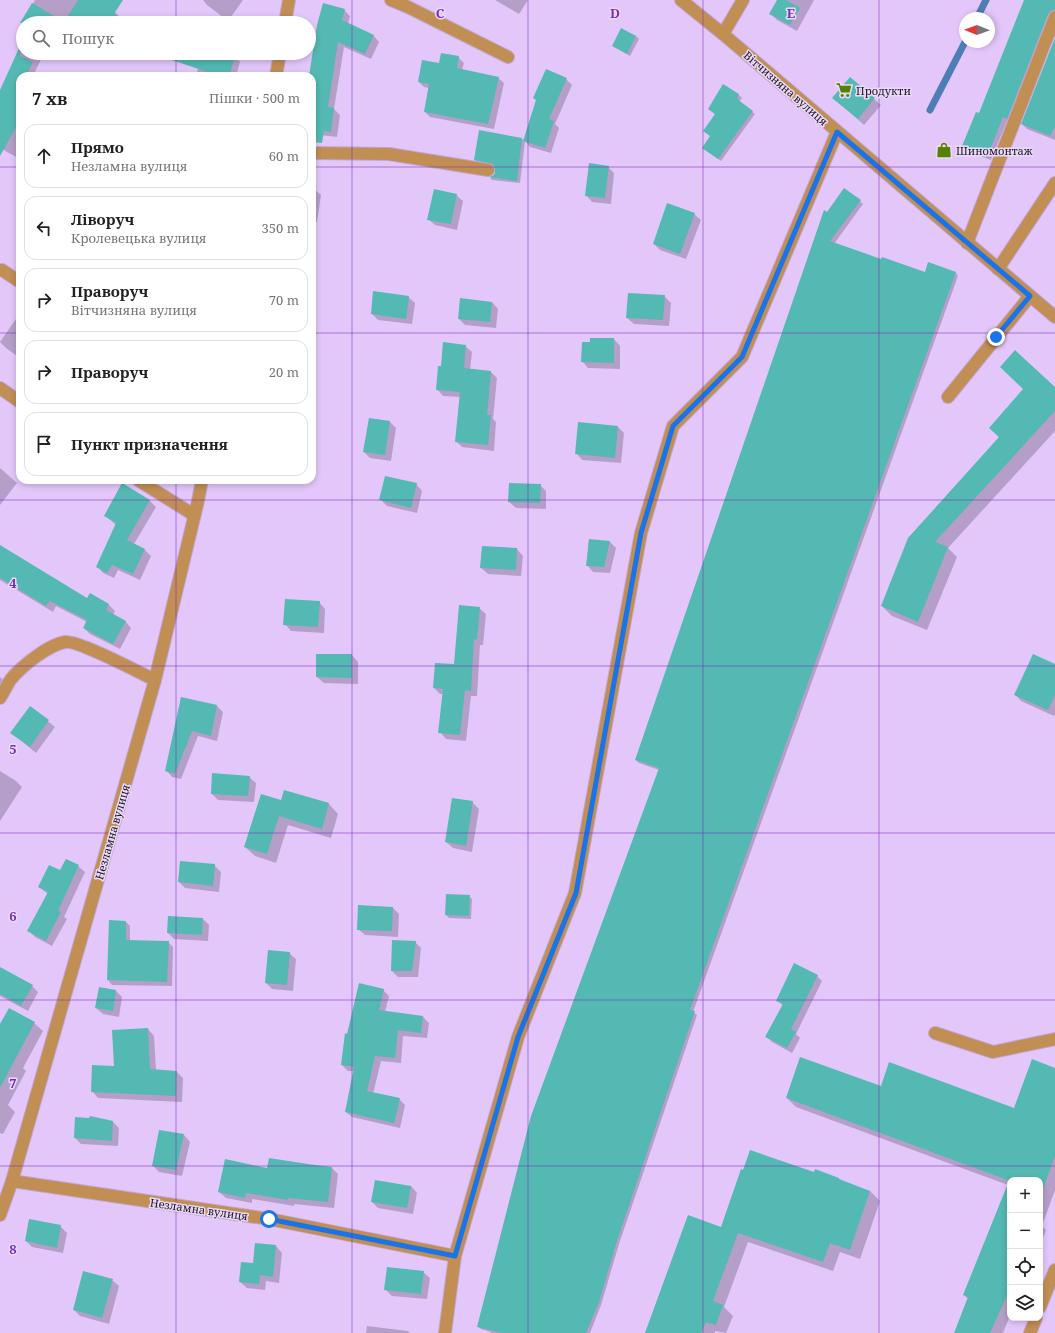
<!DOCTYPE html>
<html lang="uk">
<head>
<meta charset="utf-8">
<style>
  :root { --surface:#fff; --page:#f6f6f6; --text:#222; --muted:#767676; --line:#e0e0e0 }
  body { margin:0; font-family:"Noto Serif",serif; background:var(--page); color:var(--text) }
  .controls { position:absolute; right:12px; bottom:12px; display:grid; overflow:hidden; border-radius:8px; box-shadow:0 2px 6px #0003 }
  .controls button { width:36px; height:36px; display:grid; place-items:center; padding:0; border:0; border-bottom:1px solid var(--line); background:var(--surface); color:var(--text); font:20px sans-serif }
  .compass { position:absolute; left:959px; top:12px; width:36px; height:36px; border-radius:50%; background:var(--surface); box-shadow:0 2px 6px #0003; rotate:271deg }
  .stop { position:absolute; width:12px; height:12px; margin:-9px; border:3px solid #1a73e8; border-radius:50%; background:#fff }
  .stop.end { background:#1a73e8; border-color:#fff; box-shadow:0 1px 4px #0008 }
  .list { margin:0; padding:0; list-style:none }
  h2 { display:flex; justify-content:space-between; align-items:center; height:52px; margin:0; padding:0 16px; font-size:17px }
  h2 small { font-size:13px; font-weight:400; color:var(--muted) }
  .list li { display:grid; grid-template-columns:26px 1fr auto; gap:12px; align-items:center; box-sizing:border-box; height:64px; margin:0 8px 8px; padding:0 8px; border:1px solid var(--line); border-radius:12px }
  .list b { display:block; font-size:15px; white-space:nowrap }
  .list p { margin:0; font-size:13px; white-space:nowrap; color:var(--muted) }
  .list em { font-size:13px; font-style:normal; color:var(--muted) }
  .icon { flex:none; width:22px; height:22px; fill:none; stroke:currentColor; stroke-width:2; stroke-linecap:round; stroke-linejoin:round }
  .map { position:relative; flex:none; width:1055px; height:1333px; overflow:hidden }
  .search { position:absolute; background:var(--surface); box-shadow:0 2px 6px #0003; left:16px; top:16px; width:300px; height:44px; display:flex; align-items:center; gap:10px; box-sizing:border-box; padding:0 14px; border-radius:22px; color:var(--muted); font-size:15px }
  .panel { position:absolute; background:var(--surface); box-shadow:0 2px 6px #0003; left:16px; top:72px; width:300px; height:412px; border-radius:12px }
  .map>svg:first-child { display:block }
  .shadow { fill:#0003 }
  .lines { fill:none; stroke-linecap:round; stroke-linejoin:round }
  .stream { stroke:#4f7eb6; stroke-width:7 }
  .building { fill:#53b9b2 }
  .service-casing { stroke:#c0a6d5; stroke-width:14 }
  .minor-casing { stroke:#c0a6d5; stroke-width:14 }
  .tertiary-casing { stroke:#c0a6d5; stroke-width:14 }
  .service { stroke:#c18e54; stroke-width:12 }
  .minor { stroke:#c18e54; stroke-width:12 }
  .tertiary { stroke:#c18e54; stroke-width:12 }
  .route { stroke:#1a73e8; stroke-width:5 }
  .grid { fill:none; stroke:#7b2cbf; stroke-width:1; stroke-opacity:0.55 }
  .labels { text-anchor:middle; dominant-baseline:central; stroke-width:3; stroke-linejoin:round; paint-order:stroke }
  .street-label { font-size:11px; fill:#1f1229; stroke:#e9dbf5 }
  .poi-label { font-size:11px; fill:#1f1229; stroke:#e9dbf5; text-anchor:start }
  .grid-label { font-size:13px; text-anchor:middle; font-weight:bold; fill:#7b2cbf; stroke:#e9dbf5; stroke-width:3; stroke-linejoin:round; paint-order:stroke }
</style>
</head>
<body>
<div class="map">
<svg width="1055" height="1333" viewBox="0 0 1055 1333">
  <rect width="100%" height="100%" fill="#e3c7fb"/>
  <g class="shadow">
    <path d="M35,0H96L115,12L120,17L119,19L125,23H23L22,22Z"/>
    <path d="M203,0H243L228,21L207,5Z"/>
    <path d="M495,0H528L519,14Z"/>
    <path d="M778,0H814L797,31L777,20L771,14Z"/>
    <path d="M1025,0H1055V15L1012,123L1007,121L991,160L967,151L963,146L980,114Z"/>
    <path d="M344,10L350,16L348,24L374,36L379,42L371,59L344,47L334,109L340,115L337,137L312,134V76H310Z"/>
    <path d="M636,36L639,39L630,56L613,46Z"/>
    <path d="M1055,40V140L1027,129L1022,124Z"/>
    <path d="M23,41V53H44L33,76H20V85L7,76Z"/>
    <path d="M128,53H138L135,58Z"/>
    <path d="M203,53H225L235,56L240,62L236,76H199L197,72Z"/>
    <path d="M458,57L464,63L462,70L498,78L504,83L494,129L430,117L425,112L429,88L424,87L419,82L440,64Z"/>
    <path d="M566,79L572,85L555,124L559,128L551,153L530,147L525,141L520,183L492,180L490,178L494,176L496,172L495,166L478,163L475,160L480,131L522,139L524,141Z"/>
    <path d="M850,79L881,105L864,125L834,98Z"/>
    <path d="M724,86L739,95L742,98L739,102L755,114L721,161L706,150L711,137L716,115L709,109Z"/>
    <path d="M0,109L20,120V137L17,143L20,146V159L0,148Z"/>
    <path d="M608,167L614,173L611,204L592,202L586,195Z"/>
    <path d="M312,189H314L321,195L317,222H312Z"/>
    <path d="M845,189L863,204L834,244L925,274L956,273L958,276L693,1012L697,1015L619,1244L601,1305L590,1333H490L491,1332L481,1329L478,1326L659,770L639,763L636,760L827,213Z"/>
    <path d="M456,195L463,201L457,230L435,225L428,219Z"/>
    <path d="M694,214L701,220L686,259L660,250L654,244Z"/>
    <path d="M664,296L671,303L669,326L634,324L627,318Z"/>
    <path d="M408,297L415,303L412,324L378,320L372,314Z"/>
    <path d="M492,302L498,309L496,328L465,325L459,319Z"/>
    <path d="M18,316L20,318V358L6,348L0,342Z"/>
    <path d="M614,339L620,346V369L588,368L582,361Z"/>
    <path d="M465,346L472,352L470,370L491,372L497,378L493,419L496,422L494,451L462,447L456,441L460,397L443,396L437,389L442,367Z"/>
    <path d="M1055,388V431L948,548L957,557L927,630L892,616L882,606L999,437L990,428Z"/>
    <path d="M369,419L390,422L396,428L391,461L370,458L364,452Z"/>
    <path d="M618,427L624,433L621,463L582,460L576,453Z"/>
    <path d="M0,468L17,483L0,505Z"/>
    <path d="M122,484L150,501L156,507L134,544L145,550L151,556L140,580L118,570L114,578L103,573L97,566L116,525L105,515Z"/>
    <path d="M416,484L422,491L417,513L387,506L380,499Z"/>
    <path d="M540,485L546,491V509L516,508L509,502Z"/>
    <path d="M589,540L610,542L616,548L610,573L593,572L587,565Z"/>
    <path d="M0,547L87,600L109,605L115,611L113,615L125,621L131,628L120,649L90,634L84,628L87,622L56,606L53,612L0,580Z"/>
    <path d="M517,549L523,556L521,576L488,574L481,568Z"/>
    <path d="M319,602L325,609L324,633L291,631L285,624Z"/>
    <path d="M479,608L486,614L483,645H480L477,696H471L466,741L446,739L440,732L443,694H440L434,688L455,665Z"/>
    <path d="M352,655L358,662V684L324,683L317,677Z"/>
    <path d="M1055,665V714L1054,716L1021,701L1015,694Z"/>
    <path d="M0,677L7,684L0,692Z"/>
    <path d="M182,698L217,706L223,712L217,741L198,736L181,779L172,777L166,770Z"/>
    <path d="M30,707L55,727L36,753L12,733Z"/>
    <path d="M0,771L16,781L22,787L0,821Z"/>
    <path d="M249,777L256,783L254,802L218,800L212,794Z"/>
    <path d="M282,802L329,804L338,814L331,838L288,825L276,863L255,856L245,847Z"/>
    <path d="M472,802L479,809L472,852L453,848L446,842Z"/>
    <path d="M214,865L221,872L219,892L185,888L179,882Z"/>
    <path d="M78,866L85,872L64,917L67,919L52,946L35,937L29,931L48,894L39,887L60,871Z"/>
    <path d="M447,895L469,896L472,899L471,919L449,918L446,915Z"/>
    <path d="M393,908L399,914L398,937L365,935L358,929Z"/>
    <path d="M203,919L209,925L208,941L174,939L168,933Z"/>
    <path d="M126,922L130,926V941L168,942L173,947L172,986L112,985L108,980Z"/>
    <path d="M415,942L421,948L418,977H398L392,971Z"/>
    <path d="M289,953L296,959L293,991L272,989L266,983Z"/>
    <path d="M0,968L32,986L38,992L28,1011L0,996Z"/>
    <path d="M817,976L822,981L796,1034L800,1038L792,1053L772,1042L766,1036L783,1006L778,1000Z"/>
    <path d="M383,990L389,996L385,1012L423,1017L429,1023L427,1038L403,1036L401,1063L381,1061L373,1094L399,1099L405,1105L400,1128L352,1117L346,1112L354,1071H348L342,1065L348,1035Z"/>
    <path d="M116,991L122,997L119,1017L103,1014L96,1008Z"/>
    <path d="M34,1023L43,1031L23,1068L26,1071L8,1105L15,1112L3,1134L0,1133V1026Z"/>
    <path d="M148,1029L154,1036L156,1070L177,1072L183,1078L182,1102L98,1098L92,1091Z"/>
    <path d="M1055,1069V1190L1042,1226L1046,1230L1040,1246V1180H1010V1318H1011V1319L1009,1318L1003,1333H955L968,1299L964,1295L1008,1185L796,1107L787,1098L881,1087L1015,1110Z"/>
    <path d="M113,1122L119,1128L118,1146L81,1144L75,1138Z"/>
    <path d="M184,1135L190,1142L182,1176L159,1172L153,1166Z"/>
    <path d="M332,1168L338,1174L334,1208L294,1204V1206L252,1199V1203L226,1198L219,1192L268,1169Z"/>
    <path d="M814,1173L839,1179L842,1182L870,1191L880,1201L860,1259L840,1252L833,1271L748,1242L724,1307L733,1316L726,1333L715,1331V1333H646L722,1228Z"/>
    <path d="M411,1186L417,1193L413,1214L378,1208L372,1202Z"/>
    <path d="M29,1221L60,1226L67,1233L63,1253L32,1247L26,1241Z"/>
    <path d="M256,1244L276,1246L282,1253L279,1283L266,1281L265,1290L247,1288L240,1282L254,1264Z"/>
    <path d="M423,1272L430,1278L427,1299L392,1296L385,1289Z"/>
    <path d="M112,1280L119,1286L109,1324L80,1316L74,1310Z"/>
    <path d="M367,1326L408,1331L410,1333H366Z"/>
  </g>
  <g class="lines">
    <g class="stream">
      <path d="M977,18L986,0"/>
      <path d="M930,110L965,42"/>
    </g>
  </g>
  <g class="building">
    <path d="M78,0H123L114,14L127,23H20L32,3L64,22Z"/>
    <path d="M777,0H786L800,8L790,25L769,14Z"/>
    <path d="M1024,0H1055V10L1051,11L1048,14L1007,119L1003,117L987,157L962,146L976,112L979,113Z"/>
    <path d="M323,3L345,9L342,20L374,35L365,54L338,42L328,107L334,108L331,132L324,131L322,143L312,142V76H309L317,25Z"/>
    <path d="M621,28L636,36L627,54L612,46Z"/>
    <path d="M1055,38V127L1050,136L1021,124Z"/>
    <path d="M20,46V56L33,62L26,76H20V120L0,156V90Z"/>
    <path d="M161,53H236L229,76H219L160,56Z"/>
    <path d="M441,53L459,56L457,68L499,77L488,124L424,112L429,84L418,82L422,60L439,63Z"/>
    <path d="M546,69L567,78L549,119L554,121L545,148L523,141L536,100L533,98Z"/>
    <path d="M850,77L875,98L858,119L832,98Z"/>
    <path d="M723,84L739,94L737,99L753,111L718,159L702,148L710,136L703,131L715,114L708,109Z"/>
    <path d="M479,130L522,138L517,181L489,177L494,175L495,172L493,164L474,160Z"/>
    <path d="M589,163L609,166L605,198L585,196Z"/>
    <path d="M844,188L861,200L830,241L881,259L882,257L925,272L928,262L956,272L690,1010L695,1011L617,1241L599,1302L586,1333H502L477,1327L531,1116L659,768L635,760L824,210L827,212Z"/>
    <path d="M434,189L457,194L451,224L427,220Z"/>
    <path d="M667,203L695,213L680,254L653,244Z"/>
    <path d="M373,291L409,296L406,319L371,314Z"/>
    <path d="M628,293L665,295L663,320L626,318Z"/>
    <path d="M460,298L492,302L490,322L458,319Z"/>
    <path d="M590,338H614V363L581,362L582,342H590Z"/>
    <path d="M443,342L466,345L464,368L491,371L487,415H491L488,445L455,442L460,392L436,390L438,366H441Z"/>
    <path d="M1015,350L1055,387V411L935,542L948,547L918,622L881,606L908,538L999,437L989,428L1023,389L1000,367Z"/>
    <path d="M369,418L390,421L385,455L363,452Z"/>
    <path d="M578,422L618,426L615,458L575,454Z"/>
    <path d="M385,476L417,483L411,508L379,500Z"/>
    <path d="M122,483L150,500L127,540L145,549L133,574L112,565L107,573L96,567L116,523L104,516Z"/>
    <path d="M509,483L541,484L540,503L508,502Z"/>
    <path d="M589,539L610,541L604,567L586,566Z"/>
    <path d="M0,545L87,598L90,593L109,604L106,610L126,621L113,644L83,628L87,620L50,601L46,606L0,578Z"/>
    <path d="M482,546L517,548L516,570L480,568Z"/>
    <path d="M285,599L320,601L318,627L283,625Z"/>
    <path d="M459,605L480,607L477,640L474,639L471,691L465,690L460,735L438,733L443,689L433,688L435,663L454,664Z"/>
    <path d="M316,654H352V678L316,677Z"/>
    <path d="M1033,654L1055,664V695L1048,710L1014,695Z"/>
    <path d="M181,697L217,705L211,736L192,731L175,774L165,771Z"/>
    <path d="M30,706L49,720L30,747L10,733Z"/>
    <path d="M212,773L250,776L248,796L211,794Z"/>
    <path d="M284,790L329,803L322,829L279,816L267,854L244,847L261,794L281,800Z"/>
    <path d="M452,798L473,801L466,846L445,842Z"/>
    <path d="M66,859L79,865L58,911L61,912L46,941L27,931L48,892L38,887L49,865L60,870Z"/>
    <path d="M180,861L215,864L213,886L178,882Z"/>
    <path d="M446,894L470,895L469,916L445,915Z"/>
    <path d="M358,905L393,907L392,931L357,930Z"/>
    <path d="M168,916L203,918L202,935L167,933Z"/>
    <path d="M109,920L126,921V940L169,941L167,982L107,980Z"/>
    <path d="M392,940L416,941L412,971H391Z"/>
    <path d="M268,950L290,952L287,985L265,983Z"/>
    <path d="M794,963L818,975L791,1029L796,1032L787,1048L765,1037L783,1004L776,1001Z"/>
    <path d="M0,967L33,985L21,1006L0,994Z"/>
    <path d="M359,983L384,989L379,1010L423,1016L421,1033L398,1030L395,1058L375,1056L367,1091L400,1098L394,1123L345,1112L354,1067L341,1065L345,1033L347,1034Z"/>
    <path d="M99,987L116,990L113,1011L95,1008Z"/>
    <path d="M9,1008L35,1022L0,1088V1024Z"/>
    <path d="M148,1028L150,1069L177,1071L176,1096L91,1092L92,1065L114,1066L112,1030Z"/>
    <path d="M800,1057L881,1086L889,1062L1014,1108L1032,1059L1055,1068V1156L1042,1192H1040V1180L1010,1181L786,1098Z"/>
    <path d="M90,1116L113,1121L112,1141L74,1138L75,1117L89,1118Z"/>
    <path d="M159,1130L184,1134L176,1170L152,1166Z"/>
    <path d="M750,1150L814,1172L815,1169L839,1178V1179L870,1191L850,1250L830,1243L823,1262L738,1233L713,1301L723,1305L716,1325L706,1322L701,1333H645L688,1215L721,1227L741,1169L743,1170Z"/>
    <path d="M269,1158L308,1164L332,1167L328,1202L288,1198V1200L246,1193L245,1198L218,1192L225,1159L267,1168Z"/>
    <path d="M375,1180L411,1186L407,1208L371,1202Z"/>
    <path d="M1009,1181L1010,1289L990,1333H954L968,1297L963,1295Z"/>
    <path d="M29,1219L61,1225L57,1248L25,1241Z"/>
    <path d="M255,1243L276,1245L273,1277L260,1275L259,1284L239,1282L241,1262L253,1263Z"/>
    <path d="M387,1267L424,1271L421,1294L384,1290Z"/>
    <path d="M83,1271L113,1279L102,1318L73,1310Z"/>
  </g>
  <g class="lines">
    <defs>
      <g id="service">
        <path d="M391,0L408,7L508,57"/>
        <path d="M312,153L389,154L488,170"/>
        <path d="M967,243L1055,17"/>
        <path d="M998,269L1055,183"/>
        <path d="M2,270L20,282"/>
        <path d="M0,388L20,402"/>
        <path d="M948,397L1030,296"/>
        <path d="M138,480L194,515"/>
        <path d="M935,1033L993,1052L1055,1039"/>
      </g>
      <g id="minor">
        <path d="M723,34L743,0"/>
        <path d="M0,698C4,692 7,685 11,679C22,666 48,645 65,642C78,640 140,673 155,680"/>
        <path d="M12,1181L269,1219L455,1256"/>
        <path d="M1040,1307L1055,1270"/>
        <path d="M445,1333L455,1256L518,1037L575,893L641,533L673,426L742,357L837,132"/>
        <path d="M1030,1333L1036,1318"/>
      </g>
      <g id="tertiary">
        <path d="M681,0L723,34L1055,317"/>
        <path d="M285,23L289,0"/>
        <path d="M276,76L280,53"/>
        <path d="M0,1215L12,1181L155,680L198,501L202,480"/>
      </g>
    </defs>
    <use href="#service" class="service-casing"/>
    <use href="#minor" class="minor-casing"/>
    <use href="#tertiary" class="tertiary-casing"/>
    <use href="#service" class="service"/>
    <use href="#minor" class="minor"/>
    <use href="#tertiary" class="tertiary"/>
  </g>
  <g class="lines">
    <path class="route" d="M269,1219L455,1256L518,1037L576,893L641,533L673,426L742,357L837,132L1030,296L996,337"/>
  </g>
  <path class="grid" d="M176,0V23M352,0V1333M528,0V1333M703,0V1333M879,0V1333M176,53V76M0,167H20M312,167H1055M0,333H20M312,333H1055M176,480V1333M0,500H1055M0,666H1055M0,833H1055M0,1000H1055M0,1166H1055"/>
  <defs>
    <symbol id="supermarket-bare" viewBox="-9 -9 18 18"><path d="M-6-5.5h2.5l.6 2H6L4.5 2H-2.5L-4.4-4H-6ZM-1.5 3.2a1.3 1.3 0 1 0 .1 0ZM3 3.2a1.3 1.3 0 1 0 .1 0Z" fill="#568003" stroke="#e9dbf5" stroke-width="2.5" paint-order="stroke"/></symbol>
    <symbol id="shop-bare" viewBox="-9 -9 18 18"><path d="M-5-2.5h2.3a2.7 3.5 0 0 1 5.4 0H5L5.5 6h-11ZM-1.5-2.5h3a1.5 2.3 0 0 0-3 0Z" fill="#568003" stroke="#e9dbf5" stroke-width="2.5" paint-order="stroke"/></symbol>
  </defs>
  <g fill-rule="evenodd">
    <use href="#supermarket-bare" x="833" y="79" width="22" height="22"/>
    <use href="#shop-bare" x="933" y="139" width="22" height="22"/>
  </g>
  <g class="labels">
    <g class="street-label">
      <text transform="translate(786 88) rotate(41)">Вітчизняна вулиця</text>
      <text transform="translate(112 832) rotate(-74)">Незламна вулиця</text>
      <text transform="translate(199 1209) rotate(8)">Незламна вулиця</text>
    </g>
    <g class="poi-label">
      <text x="856" y="90">Продукти</text>
      <text x="956" y="150">Шиномонтаж</text>
    </g>
  </g>
  <g class="grid-label">
    <text x="440" y="18">C</text>
    <text x="615" y="18">D</text>
    <text x="791" y="18">E</text>
    <text x="13" y="588">4</text>
    <text x="13" y="754">5</text>
    <text x="13" y="921">6</text>
    <text x="13" y="1088">7</text>
    <text x="13" y="1254">8</text>
  </g>
</svg>
<div class="controls">
<button>+</button>
<button>−</button>
<button><svg class="icon" aria-label="locate" viewBox="0 0 24 24"><circle cx="12" cy="12" r="6"/><path d="M12 2v4M12 18v4M2 12h4M18 12h4"/></svg></button>
<button><svg class="icon" aria-label="layers" viewBox="0 0 24 24"><path d="M12 4l9 5-9 5-9-5zM3 14l9 5 9-5"/></svg></button>
</div>
<svg class="compass" viewBox="-18 -18 36 36"><path d="M0-13l5 13h-10z" fill="#e53935"/><path d="M0 13l5-13h-10z" fill="#767676"/></svg>
<div class="stop" style="left:269px;top:1219px"></div>
<div class="stop end" style="left:996px;top:337px"></div>
<div class="search"><svg class="icon" aria-label="search" viewBox="0 0 24 24"><circle cx="10" cy="10" r="6"/><path d="M15 15l6 6"/></svg>Пошук</div>
<section class="panel">
<h2>7 хв<small>Пішки · 500 m</small></h2>
<ul class="list">
<li><svg class="icon" aria-label="ahead" viewBox="0 0 24 24"><path d="M12 20V5M6 11l6-6 6 6"/></svg><div><b>Прямо</b><p>Незламна вулиця</p></div><em>60 m</em></li>
<li><svg class="icon" aria-label="left" viewBox="0 0 24 24"><path d="M17 20v-9H6M10 6l-5 5 5 5"/></svg><div><b>Ліворуч</b><p>Кролевецька вулиця</p></div><em>350 m</em></li>
<li><svg class="icon" aria-label="right" viewBox="0 0 24 24"><path d="M7 20v-9h11M14 6l5 5-5 5"/></svg><div><b>Праворуч</b><p>Вітчизняна вулиця</p></div><em>70 m</em></li>
<li><svg class="icon" aria-label="right" viewBox="0 0 24 24"><path d="M7 20v-9h11M14 6l5 5-5 5"/></svg><div><b>Праворуч</b></div><em>20 m</em></li>
<li><svg class="icon" aria-label="arrive" viewBox="0 0 24 24"><path d="M6 21V4h12l-3 4 3 4H6"/></svg><div><b>Пункт призначення</b></div></li>
</ul>
</section>
</div>
</body>
</html>
